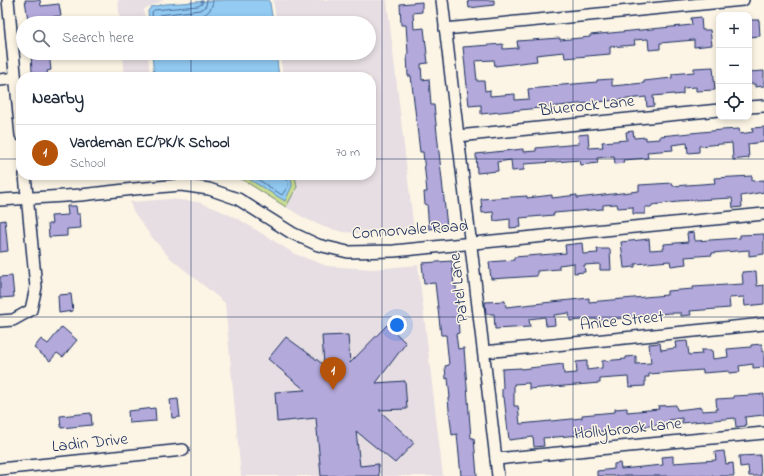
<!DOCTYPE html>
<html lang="en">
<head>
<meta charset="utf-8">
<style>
  :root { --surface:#fff; --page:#f6f6f7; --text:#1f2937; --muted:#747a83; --line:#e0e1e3; --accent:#b45309 }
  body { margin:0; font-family:"Indie Flower",sans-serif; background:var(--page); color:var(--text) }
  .controls { position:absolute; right:12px; top:12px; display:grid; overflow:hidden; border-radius:8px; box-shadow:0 2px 6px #0003 }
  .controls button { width:36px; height:36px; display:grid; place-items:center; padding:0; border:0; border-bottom:1px solid var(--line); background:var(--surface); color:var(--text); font:20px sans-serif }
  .you { position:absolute; left:397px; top:325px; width:14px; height:14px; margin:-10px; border:3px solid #fff; border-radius:50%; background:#1a73e8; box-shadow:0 0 0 6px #1a73e833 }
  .badge { display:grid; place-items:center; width:26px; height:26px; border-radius:50%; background:var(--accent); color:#fff; font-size:13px; font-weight:700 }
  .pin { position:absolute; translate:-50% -33px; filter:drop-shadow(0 1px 2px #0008) }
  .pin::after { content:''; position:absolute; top:21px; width:14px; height:12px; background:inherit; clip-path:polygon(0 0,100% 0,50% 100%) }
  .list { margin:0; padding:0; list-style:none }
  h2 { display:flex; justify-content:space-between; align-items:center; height:52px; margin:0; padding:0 16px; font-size:17px }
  h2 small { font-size:13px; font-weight:400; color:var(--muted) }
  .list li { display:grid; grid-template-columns:26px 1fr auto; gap:12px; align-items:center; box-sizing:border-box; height:56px; padding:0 16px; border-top:1px solid var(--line) }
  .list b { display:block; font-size:15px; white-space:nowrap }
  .list p { margin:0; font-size:13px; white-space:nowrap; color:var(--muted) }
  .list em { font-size:13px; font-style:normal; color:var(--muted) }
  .icon { flex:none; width:22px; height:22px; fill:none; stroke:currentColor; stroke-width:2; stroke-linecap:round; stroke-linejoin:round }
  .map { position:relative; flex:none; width:764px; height:476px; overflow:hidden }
  .search { position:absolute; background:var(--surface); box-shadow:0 2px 6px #0003; left:16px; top:16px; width:360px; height:44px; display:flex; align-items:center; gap:10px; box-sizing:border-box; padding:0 14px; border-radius:22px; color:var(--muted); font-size:15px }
  .panel { position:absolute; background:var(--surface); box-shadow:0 2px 6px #0003; left:16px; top:72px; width:360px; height:108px; border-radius:16px }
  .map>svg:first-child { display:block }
  .built { fill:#e6dee2 }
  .green { fill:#cadc90; stroke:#728677 }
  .water { fill:#93cbf2; stroke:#638db7 }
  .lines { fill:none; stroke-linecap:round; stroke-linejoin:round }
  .shore { stroke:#4b6d99; stroke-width:1 }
  .building { fill:#b3a9da; stroke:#1b2f5e }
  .minor-casing { stroke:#1b2f5e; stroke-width:14 }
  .minor { stroke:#fcf5e5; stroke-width:11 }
  .grid { fill:none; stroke:#1b2f5e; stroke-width:1; stroke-opacity:0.55 }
  .labels { text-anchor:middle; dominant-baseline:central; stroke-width:3; stroke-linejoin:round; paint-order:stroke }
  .street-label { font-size:17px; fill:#1b2f5e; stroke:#fcf5e5 }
</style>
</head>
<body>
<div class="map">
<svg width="764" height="476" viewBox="0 0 764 476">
  <rect width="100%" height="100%" fill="#fcf5e5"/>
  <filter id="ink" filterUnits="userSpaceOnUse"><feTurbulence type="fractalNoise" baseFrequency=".025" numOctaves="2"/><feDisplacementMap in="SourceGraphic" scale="8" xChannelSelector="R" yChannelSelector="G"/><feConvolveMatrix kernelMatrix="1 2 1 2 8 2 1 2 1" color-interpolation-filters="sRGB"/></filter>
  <g filter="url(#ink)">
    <g class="built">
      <path d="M118,0H168H164L144,9L145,23H120Z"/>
      <path d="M273,0H387L414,231L368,234L343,232L324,227L306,219L286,207L297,187L295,175H371V77H283L280,53H369V23H277Z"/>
      <path d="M123,53H148L150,77H125Z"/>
      <path d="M170,199L198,202L217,209L240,220L295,254L327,266L373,269L418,265L443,476H241L225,303L169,257L150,235L133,211L130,202Z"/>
    </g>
    <path class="green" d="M228,175H295L297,187L286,207L243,180Z"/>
    <g class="water">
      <path d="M225,0H268L270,3L273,23H149L148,11L151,7L165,4Z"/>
      <path d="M152,53H276L279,77H154Z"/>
      <path d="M242,175H291L292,186L285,201Z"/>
    </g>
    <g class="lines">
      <g class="shore">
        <path d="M153,23L152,12L154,10L198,6L202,4V0"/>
        <path d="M158,23L159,15L200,10L206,6L207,0"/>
        <path d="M164,23L166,19C182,18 212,23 213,0"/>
        <path d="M251,175L282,195L288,186L287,175"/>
      </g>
    </g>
    <g class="building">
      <path d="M25,0H40L41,6L59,4L61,16L46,17V23H32V19L28,20Z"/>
      <path d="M468,0H494V5L469,8Z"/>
      <path d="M422,2V12L413,13L414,29L424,28L428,63L421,64L422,80L429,79L431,105H434L447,227L429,229L427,204L425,205L424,192H427L423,152H420L411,76H408L407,54L408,53L406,25H401L400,4Z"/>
      <path d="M701,17L702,30H710L712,45L694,47V40L660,43V49L649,50L648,39L634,40L635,45L610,47V54L565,58L564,52L536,55L537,61L495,66L494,60L475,61L477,81H484L485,91L490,90V96L515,94V100L529,99L528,89L551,87V86L597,82V80L612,79V86L644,83V81L672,78V74L694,72V68L713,67L715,90L696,91V87L683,88V94L674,95V94L653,96L654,106L647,107L646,97L481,114V105L469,106L463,47L503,44V49L518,48L517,41L560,38V40L590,37V35L692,25L691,18Z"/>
      <path d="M749,20H759L760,36L749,37Z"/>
      <path d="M31,53H49L51,70L47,71L48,77H34V72H32Z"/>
      <path d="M764,71V86L755,87V84H749V72Z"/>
      <path d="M764,127V142L748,144L749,158L733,160L732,143L699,146V152L688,153L687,143L672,145L673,150L647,152L648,158L623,160L624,163L615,164L614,156L597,158L598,163L581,165L580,160L554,162L524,164V170L512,171L511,160L497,162L498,171L477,173L476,154L523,149V152L536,151V148L579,144L578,135L588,134L589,148L603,147L602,142L627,140L626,132L633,131L634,138L646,137V140L660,139V136L722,130L739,129L740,134L753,132L752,128Z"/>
      <path d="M752,176V181L764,180V192L741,196L742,207L733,208L732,198L678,201V202L652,205V207H645V214H633V207L618,208L617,204L603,205V209L554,213V215L520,218L521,227L510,228V219L494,221L493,212L482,213L481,199L527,196V198L552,195V198L577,195V198L639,191V185L672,183L673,186L715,183L714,178Z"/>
      <path d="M67,206H76L77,214H80L81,228L67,229V236L49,237L48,224H52L51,216L68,215Z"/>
      <path d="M5,220L8,251L0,252V221Z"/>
      <path d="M694,232L695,241L740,238V235L764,234V254L749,256V250L712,253V255L685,257L686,264L671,266L670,261L635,264V267L624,268L621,242L649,239L650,250L664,249V244L688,242L687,233Z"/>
      <path d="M582,243L583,254L598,253L597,249H610L611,270H600V264L584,265L585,272L574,273V263L559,265V269L537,271V276L491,279L489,262L514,260V257L566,253L565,245Z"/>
      <path d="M452,261L454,286H456L459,333L456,334L458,349L464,348L471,438H474L477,476H461L457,434L452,435L449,410L448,398H450L448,378L446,379L445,366L449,365L446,335H441L435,283L424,284L422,263Z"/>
      <path d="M756,271L757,286L764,285V304L745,306L744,297L729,298L730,308L690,311L691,315L681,316V313H669L596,321V319L570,321L569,313L554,315L555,325L546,326L545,317L529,319L530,327L495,329L494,314H486L485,302L505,301L506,307L589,298V302L667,295V291L693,289V287L743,284L742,272Z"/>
      <path d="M12,276L14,297L0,298V277Z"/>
      <path d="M71,294L73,311L59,313L58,295Z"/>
      <path d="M387,325L406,343L376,383L405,381L407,409L379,410L414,443L395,463L356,431L360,466L378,464L379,476H321L316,418L277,422L275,392L305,390L268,359L286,337L324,365L322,336L348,335L350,363Z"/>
      <path d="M62,327L77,340L63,357L57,353L50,361L34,348L41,339L48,344Z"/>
      <path d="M687,341L689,355L702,354L701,350H712L713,359L728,357L727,349L751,347V345L762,344V352L764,351V367L753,368V364L739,366L740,372L729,373V371L703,373V370L649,374V377H645V386L629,387L628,377L600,379V383L529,389V383L514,384V406H518L520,424L582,418V415L615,412V409L627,408V412L659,409L658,406L676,405L677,410L702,407V411L717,410L716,399L734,398L733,396L753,395L764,394V415L745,417L746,426L736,427L735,418L682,423V418L669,420V424L628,428L629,429L594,432V428L580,429L581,435L543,438L544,446L534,447L533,437L509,440L504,397H502V388H503L502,369L521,368V369L563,364L564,374L577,373L576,362L587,361V370L602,368V361L626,359V357L636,356V364L651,363L649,344L660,343L661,350L676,348L675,342Z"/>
      <path d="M178,399L180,417L172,418L170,400Z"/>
      <path d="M155,408L156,421L129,423L128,411Z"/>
      <path d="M91,413L92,425L61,428L60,416Z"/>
      <path d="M724,451L726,464L733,463L734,476H597V471L614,469V464L620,463L621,469L663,465L662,457L673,456V463L716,460L715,452Z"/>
      <path d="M760,455L761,476H749L748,466L740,467L739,456Z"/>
    </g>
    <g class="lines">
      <defs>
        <g id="minor">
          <path d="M8,0L21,135"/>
          <path d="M442,0L498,476"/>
          <path d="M445,29L743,0"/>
          <path d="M0,80L15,78"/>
          <path d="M749,107L764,106"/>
          <path d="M458,136L719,110"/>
          <path d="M0,200L81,195L134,189L181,185L209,189L238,199L292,233L318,245L348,252L394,251L764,214"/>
          <path d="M0,321L13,320L31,310L36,287L25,175"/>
          <path d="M484,352L764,324"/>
          <path d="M496,459L764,433"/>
          <path d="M0,469L183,450"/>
        </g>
      </defs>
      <use href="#minor" class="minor-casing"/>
      <use href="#minor" class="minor"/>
    </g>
  </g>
  <path class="grid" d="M191,0V23M382,0V476M573,0V476M191,53V77M0,159H21M371,159H764M191,175V476M0,317H764"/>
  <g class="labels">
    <g class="street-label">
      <text transform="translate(587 106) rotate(-6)">Bluerock Lane</text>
      <text transform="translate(410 230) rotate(-4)">Connorvale Road</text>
      <text transform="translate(459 288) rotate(-97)">Patel Lane</text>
      <text transform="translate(622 321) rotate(-6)">Anice Street</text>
      <text transform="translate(628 429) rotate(-6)">Hollybrook Lane</text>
      <text transform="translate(90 443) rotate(-6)">Ladin Drive</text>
    </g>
  </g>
</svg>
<div class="controls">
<button>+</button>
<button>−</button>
<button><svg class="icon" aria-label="locate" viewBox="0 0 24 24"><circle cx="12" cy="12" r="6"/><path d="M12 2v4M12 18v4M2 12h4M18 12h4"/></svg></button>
</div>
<div class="you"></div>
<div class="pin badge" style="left:333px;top:390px">1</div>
<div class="search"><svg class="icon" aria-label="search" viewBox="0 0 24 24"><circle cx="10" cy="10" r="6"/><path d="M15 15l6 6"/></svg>Search here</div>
<section class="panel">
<h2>Nearby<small></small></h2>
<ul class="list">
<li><span class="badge">1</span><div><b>Vardeman EC/PK/K School</b><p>School</p></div><em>70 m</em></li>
</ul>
</section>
</div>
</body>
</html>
